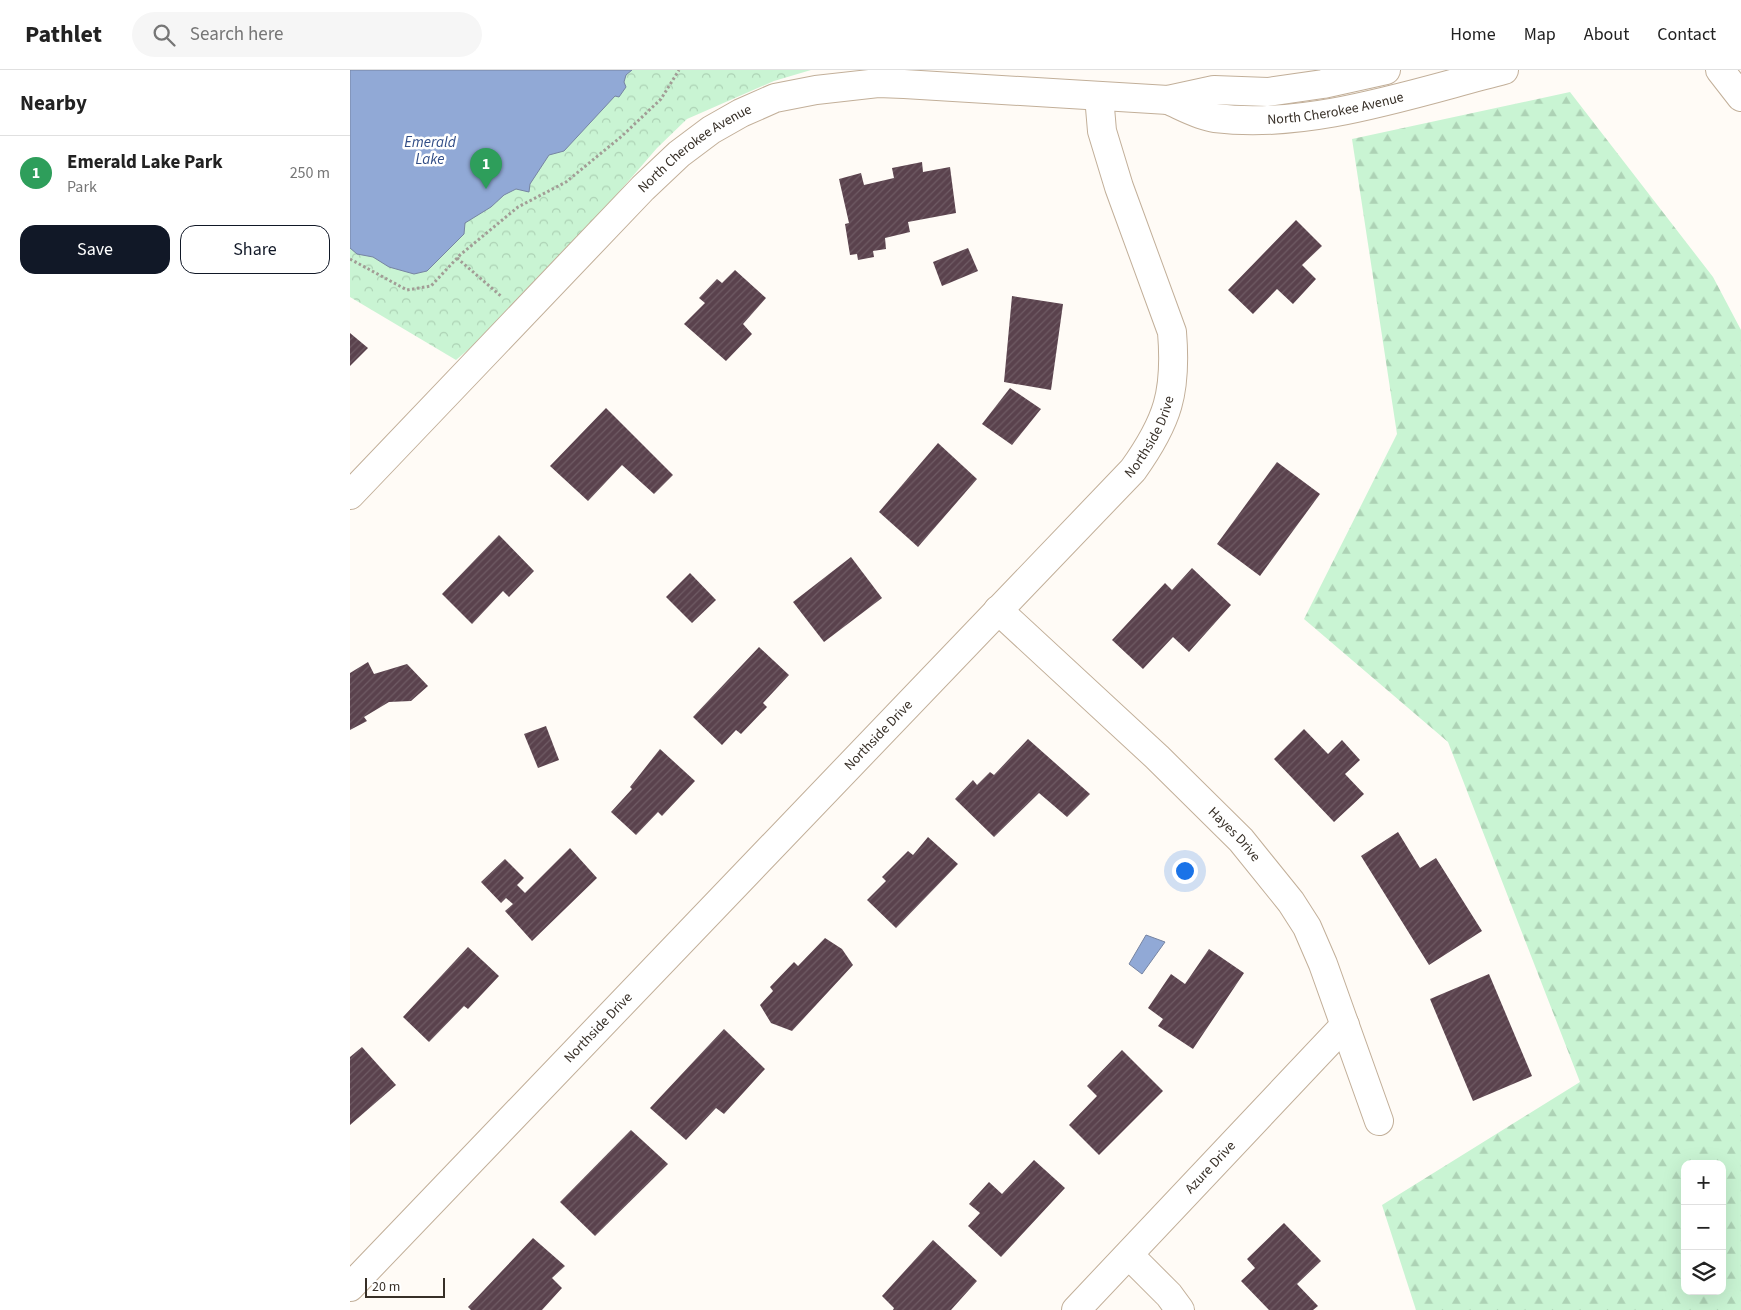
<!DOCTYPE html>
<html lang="en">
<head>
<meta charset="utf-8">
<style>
  :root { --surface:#fff; --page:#f6f6f6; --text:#222; --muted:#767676; --line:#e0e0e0; --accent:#111827 }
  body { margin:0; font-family:"Source Sans 3",sans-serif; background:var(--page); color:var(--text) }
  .controls { position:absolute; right:15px; bottom:15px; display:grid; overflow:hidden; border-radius:10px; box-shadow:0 5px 20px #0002 }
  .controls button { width:45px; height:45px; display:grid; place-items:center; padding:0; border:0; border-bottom:1px solid var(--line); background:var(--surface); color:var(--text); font:25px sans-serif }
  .scale { position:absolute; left:15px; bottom:12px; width:80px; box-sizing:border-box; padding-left:5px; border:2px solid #372f27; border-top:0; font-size:14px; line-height:18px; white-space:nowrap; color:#372f27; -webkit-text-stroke:4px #fff; paint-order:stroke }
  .you { position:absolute; left:834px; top:800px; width:18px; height:18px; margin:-12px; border:4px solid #fff; border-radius:50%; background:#1a73e8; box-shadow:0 0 0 8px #1a73e833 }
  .badge { display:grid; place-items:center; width:32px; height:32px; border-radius:50%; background:var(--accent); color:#fff; font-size:16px; font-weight:700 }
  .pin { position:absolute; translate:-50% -41px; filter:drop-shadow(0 1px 2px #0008) }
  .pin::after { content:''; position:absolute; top:26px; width:18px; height:15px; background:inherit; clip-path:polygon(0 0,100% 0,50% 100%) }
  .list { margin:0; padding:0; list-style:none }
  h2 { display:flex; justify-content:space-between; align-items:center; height:65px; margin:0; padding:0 20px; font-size:21px }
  h2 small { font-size:16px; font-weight:400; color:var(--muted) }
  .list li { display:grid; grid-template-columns:32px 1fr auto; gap:15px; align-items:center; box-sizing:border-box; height:75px; padding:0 20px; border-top:1px solid var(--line) }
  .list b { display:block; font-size:19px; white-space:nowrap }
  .list p { margin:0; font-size:16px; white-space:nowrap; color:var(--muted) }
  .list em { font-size:16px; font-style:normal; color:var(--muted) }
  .actions { display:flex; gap:10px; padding:15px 20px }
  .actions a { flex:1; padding:11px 0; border:1px solid var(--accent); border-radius:15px; text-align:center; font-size:18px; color:var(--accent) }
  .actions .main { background:var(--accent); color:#fff }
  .icon { flex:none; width:28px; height:28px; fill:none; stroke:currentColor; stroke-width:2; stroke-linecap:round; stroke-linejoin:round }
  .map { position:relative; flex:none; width:1391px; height:1240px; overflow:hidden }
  header { display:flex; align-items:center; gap:30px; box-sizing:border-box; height:70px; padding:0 25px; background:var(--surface); border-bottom:1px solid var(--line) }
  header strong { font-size:24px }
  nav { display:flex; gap:28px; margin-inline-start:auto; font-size:18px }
  .search { width:350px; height:45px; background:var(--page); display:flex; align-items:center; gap:12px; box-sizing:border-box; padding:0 18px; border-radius:28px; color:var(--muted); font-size:19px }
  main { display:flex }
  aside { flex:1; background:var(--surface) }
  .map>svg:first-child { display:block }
  .forest { fill:url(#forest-firs); fill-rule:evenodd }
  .park { fill:url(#park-crowns) }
  .water { fill:#91a9d6; stroke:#7684a2 }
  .building { fill:url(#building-hatch) }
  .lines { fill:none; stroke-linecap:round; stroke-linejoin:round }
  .minor-casing { stroke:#c2af99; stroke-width:30 }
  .highway-casing { stroke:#c2af99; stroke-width:30 }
  .path { stroke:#a29d96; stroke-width:3; stroke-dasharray:2.5 2.5; stroke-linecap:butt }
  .minor { stroke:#fff; stroke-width:28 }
  .highway { stroke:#fff; stroke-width:28 }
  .labels { text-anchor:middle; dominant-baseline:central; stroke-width:5; stroke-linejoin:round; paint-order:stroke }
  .street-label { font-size:14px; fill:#372f27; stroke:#fff }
  .water-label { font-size:15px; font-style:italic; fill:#314d86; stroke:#fff }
</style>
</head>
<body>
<header>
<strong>Pathlet</strong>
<div class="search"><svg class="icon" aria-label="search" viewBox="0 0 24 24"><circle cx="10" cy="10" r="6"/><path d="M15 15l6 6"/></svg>Search here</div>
<nav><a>Home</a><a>Map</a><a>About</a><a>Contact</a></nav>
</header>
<main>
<aside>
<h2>Nearby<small></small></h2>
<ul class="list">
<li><span class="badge" style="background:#2e9e5b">1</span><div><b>Emerald Lake Park</b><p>Park</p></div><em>250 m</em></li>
</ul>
<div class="actions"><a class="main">Save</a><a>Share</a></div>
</aside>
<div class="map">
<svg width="1391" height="1240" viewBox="0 0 1391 1240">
  <defs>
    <pattern id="forest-firs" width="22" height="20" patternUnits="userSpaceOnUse" patternTransform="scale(1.25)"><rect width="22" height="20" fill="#c9f4d3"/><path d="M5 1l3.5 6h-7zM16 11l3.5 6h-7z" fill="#add2b5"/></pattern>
    <pattern id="park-crowns" width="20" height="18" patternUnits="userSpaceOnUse" patternTransform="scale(1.25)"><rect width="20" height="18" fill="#c9f4d3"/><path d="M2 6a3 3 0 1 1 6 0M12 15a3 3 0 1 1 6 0" fill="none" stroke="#add2b5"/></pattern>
    <pattern id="building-hatch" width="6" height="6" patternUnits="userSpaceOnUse" patternTransform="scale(1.25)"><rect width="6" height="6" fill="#5a424d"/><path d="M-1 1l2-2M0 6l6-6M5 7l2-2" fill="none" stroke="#6f5b64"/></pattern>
  </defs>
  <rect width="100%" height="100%" fill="#fffbf6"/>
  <path class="forest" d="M1220,22L1363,207L1391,260V1240H1066L1032,1135L1230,1012L1098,672L954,549L1047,364L1002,69ZM1335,1094H1372V1221H1335Z"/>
  <path class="park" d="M0,0H461L424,11L337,49L307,78L237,159L147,255L106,290L0,227Z"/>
  <g class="water">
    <path d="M0,0H282L276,5L274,12L276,17L269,27L265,26L214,81L199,85L180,114L179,122L166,119L154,125L141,137L115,153L114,164L77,201L64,204L39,197L23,187L7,184L0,178Z"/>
    <path d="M796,865L815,872L792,904L779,894Z"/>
  </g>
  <g class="building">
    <path d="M572,92L573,102L600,97L606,143L558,152L560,162L535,168L536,179L523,181L524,187L508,190L507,184L500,185L495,154L499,153L489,109L511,103L514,115L544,108L542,98Z"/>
    <path d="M946,150L972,176L952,195L966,209L943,234L927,219L903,244L878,220Z"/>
    <path d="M618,178L628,201L592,216L583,192Z"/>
    <path d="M385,200L416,228L393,254L402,264L376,291L334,254L355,233L349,228L367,209L372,213Z"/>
    <path d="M662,226L713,234L701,320L654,312Z"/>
    <path d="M0,263L18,278L0,296Z"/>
    <path d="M660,318L691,339L662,375L632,354Z"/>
    <path d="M256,338L323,405L304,424L272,395L238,431L200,396Z"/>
    <path d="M588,373L627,409L568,477L529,442Z"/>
    <path d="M927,392L970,424L910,506L867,474Z"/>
    <path d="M149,465L184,501L159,527L153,521L122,554L92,524Z"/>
    <path d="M501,487L532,528L474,572L443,532Z"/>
    <path d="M842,498L881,535L839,582L823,567L793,599L762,570L815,513L822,520Z"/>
    <path d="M340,503L366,530L342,553L316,527Z"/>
    <path d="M409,577L439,605L413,633L417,637L391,664L386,660L372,675L343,647Z"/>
    <path d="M18,592L24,604L57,594L78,616L61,631L39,632L14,647L17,651L0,660V603Z"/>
    <path d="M196,656L209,690L188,698L174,664Z"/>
    <path d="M954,659L978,684L992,670L1010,690L995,704L1014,724L984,752L924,689Z"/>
    <path d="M678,669L740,724L717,747L689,723L644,767L605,729L623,710L627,715L640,702L644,705Z"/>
    <path d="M310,679L345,711L312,746L308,742L286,765L261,742L282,719L280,717Z"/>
    <path d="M1048,762L1070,798L1086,788L1132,861L1079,895L1011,786Z"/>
    <path d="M578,767L608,794L546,858L517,830L536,811L532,807L558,781L563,785Z"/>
    <path d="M220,778L247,808L182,871L155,841L163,834L156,828L151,833L131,812L155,789L174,808L167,815L175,823Z"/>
    <path d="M475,868L492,879L503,895L442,961L421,953L410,935L423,921L420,917L444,892L448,896Z"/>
    <path d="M118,877L149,906L118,939L114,936L79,972L53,947Z"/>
    <path d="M859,879L894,903L843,979L808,956L813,949L798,938L821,904L835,914Z"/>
    <path d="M1139,904L1182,1006L1123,1031L1080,929Z"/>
    <path d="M374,959L415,999L374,1044L366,1038L336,1070L300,1038Z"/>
    <path d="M12,977L46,1015L0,1055V987Z"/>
    <path d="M772,980L813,1021L749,1085L719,1055L747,1026L737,1016Z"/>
    <path d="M281,1060L318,1094L245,1166L210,1132Z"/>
    <path d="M684,1090L715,1118L651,1187L618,1156L630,1143L619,1134L639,1112L652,1124Z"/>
    <path d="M934,1153L971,1191L947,1214L968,1236L963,1240H919L891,1211L905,1198L897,1189Z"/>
    <path d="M183,1168L215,1196L202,1208L212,1218L192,1240H121L118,1237Z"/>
    <path d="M583,1170L627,1211L601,1240H543L544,1238L532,1226Z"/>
  </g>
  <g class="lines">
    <defs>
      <g id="minor">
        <path id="s1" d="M818,30C832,36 849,46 865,48C959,60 1063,23 1154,0"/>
        <path id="s2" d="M0,425L293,118L329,84L361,60L391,43L425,28L466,20L528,13L554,14L818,30L864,20L918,22L973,14L1036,0"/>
        <path id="s3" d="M648,540L807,687L891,770L941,832L957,857L973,894L1029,1051"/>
        <path d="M779,1185L819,1225L830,1240"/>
        <path id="s4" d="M0,1217L783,400C818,351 827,322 822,262L769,117L752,61L749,26"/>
        <path id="s5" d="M726,1240L995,955"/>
      </g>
      <path id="highway" d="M1370,0L1391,27"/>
    </defs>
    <use href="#minor" class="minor-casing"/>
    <use href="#highway" class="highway-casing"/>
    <g class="path">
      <path d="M107,188L152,227"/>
      <path d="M0,189L57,220L81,216L110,185L168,137L216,112L272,66L311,29L329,0"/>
    </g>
    <use href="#minor" class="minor"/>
    <use href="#highway" class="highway"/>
  </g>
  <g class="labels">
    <g class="street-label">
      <text stroke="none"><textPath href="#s1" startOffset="172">North Cherokee Avenue</textPath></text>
      <text stroke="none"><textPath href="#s2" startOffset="490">North Cherokee Avenue</textPath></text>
      <text stroke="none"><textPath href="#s4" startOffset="1169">Northside Drive</textPath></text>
      <text stroke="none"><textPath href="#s4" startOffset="764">Northside Drive</textPath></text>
      <text stroke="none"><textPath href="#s3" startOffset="326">Hayes Drive</textPath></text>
      <text stroke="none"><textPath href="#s4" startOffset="359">Northside Drive</textPath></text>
      <text stroke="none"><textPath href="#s5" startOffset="196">Azure Drive</textPath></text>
    </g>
    <g class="water-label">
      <text x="80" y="72">Emerald<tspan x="80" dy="17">Lake</tspan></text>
    </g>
  </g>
</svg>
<div class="controls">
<button>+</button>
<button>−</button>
<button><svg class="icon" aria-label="layers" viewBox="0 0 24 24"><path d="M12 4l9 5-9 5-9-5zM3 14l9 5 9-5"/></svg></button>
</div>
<div class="scale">20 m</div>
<div class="you"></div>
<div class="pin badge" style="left:136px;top:119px;background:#2e9e5b">1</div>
</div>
</main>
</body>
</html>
